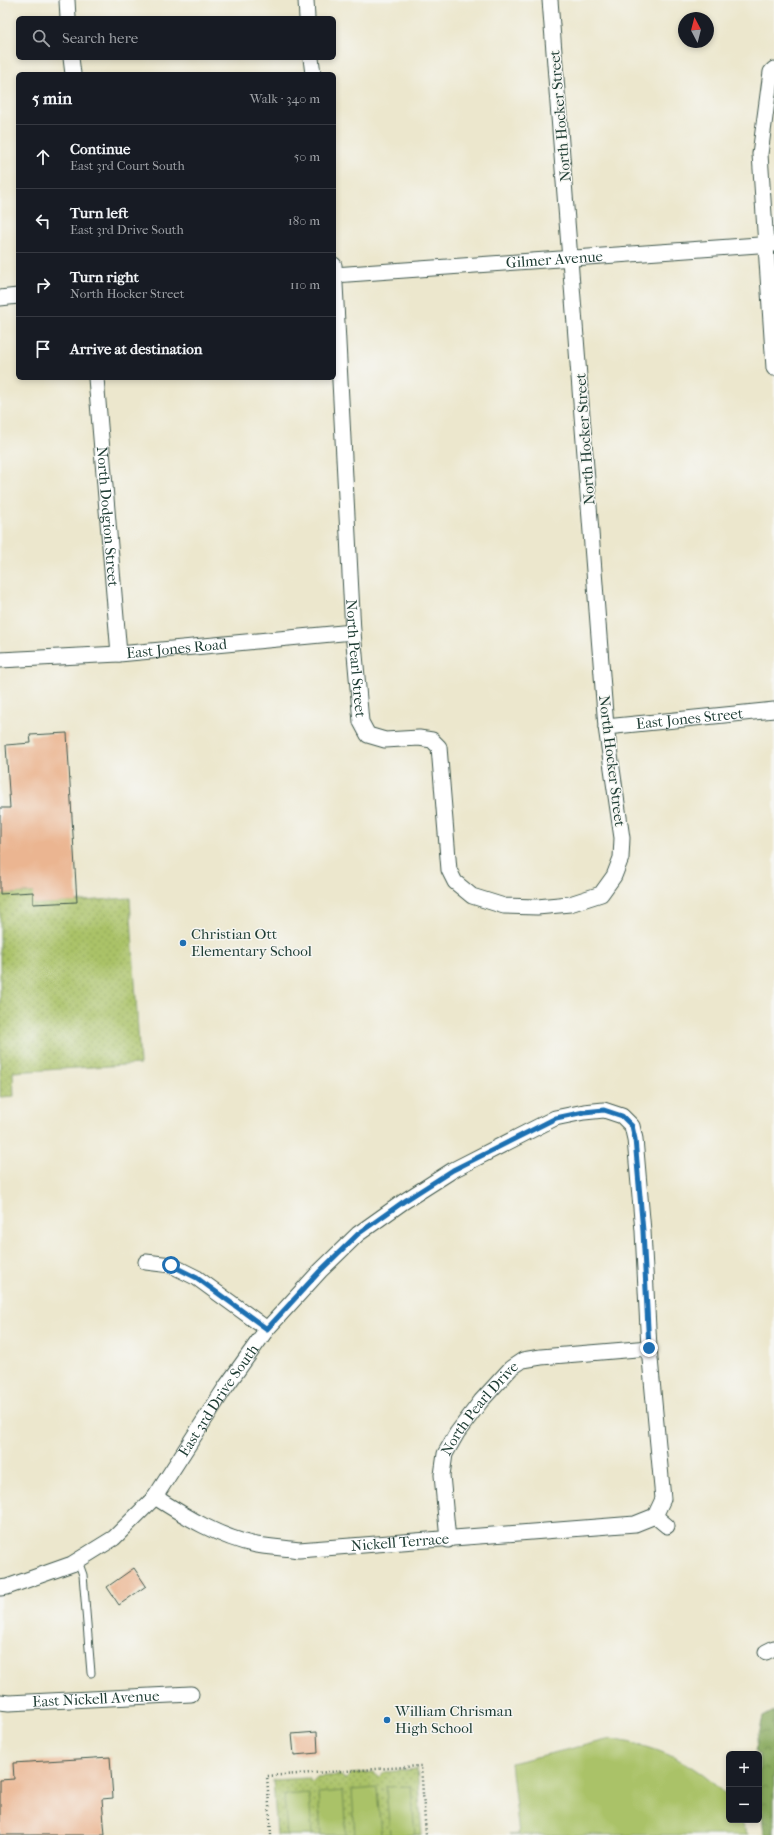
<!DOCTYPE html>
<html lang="en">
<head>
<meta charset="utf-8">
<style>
  :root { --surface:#171b24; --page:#20242c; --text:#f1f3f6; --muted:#9ea1a6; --line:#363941 }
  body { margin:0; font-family:"IM FELL French Canon",serif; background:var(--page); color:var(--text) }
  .controls { position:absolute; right:12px; bottom:12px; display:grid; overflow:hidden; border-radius:6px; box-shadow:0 2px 6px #0003 }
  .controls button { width:36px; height:36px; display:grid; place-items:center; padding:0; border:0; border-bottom:1px solid var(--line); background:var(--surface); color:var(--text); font:20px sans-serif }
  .compass { position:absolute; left:678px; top:12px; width:36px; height:36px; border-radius:50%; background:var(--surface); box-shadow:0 2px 6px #0003; rotate:353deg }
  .stop { position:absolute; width:12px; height:12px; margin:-9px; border:3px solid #1f6fb2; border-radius:50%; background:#fff }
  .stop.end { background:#1f6fb2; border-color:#fff; box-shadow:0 1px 4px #0008 }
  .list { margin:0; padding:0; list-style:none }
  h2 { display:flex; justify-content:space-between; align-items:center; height:52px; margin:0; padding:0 16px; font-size:17px }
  h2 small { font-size:13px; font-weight:400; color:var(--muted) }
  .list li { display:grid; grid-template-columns:26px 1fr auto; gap:12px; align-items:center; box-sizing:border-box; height:64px; padding:0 16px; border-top:1px solid var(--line) }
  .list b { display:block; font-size:15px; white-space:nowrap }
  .list p { margin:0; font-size:13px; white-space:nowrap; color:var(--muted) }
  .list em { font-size:13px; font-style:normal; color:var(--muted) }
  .icon { flex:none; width:22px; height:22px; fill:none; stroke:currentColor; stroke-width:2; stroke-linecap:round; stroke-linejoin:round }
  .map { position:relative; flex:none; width:774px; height:1835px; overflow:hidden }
  .search { position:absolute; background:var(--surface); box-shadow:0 2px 6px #0003; left:16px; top:16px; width:320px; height:44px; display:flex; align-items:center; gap:10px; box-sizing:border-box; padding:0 14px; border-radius:6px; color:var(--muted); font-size:15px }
  .panel { position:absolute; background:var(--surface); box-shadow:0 2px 6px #0003; left:16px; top:72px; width:320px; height:308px; border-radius:6px }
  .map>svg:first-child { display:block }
  .green { fill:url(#green-dots); stroke:#64804e }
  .forest { fill:url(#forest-crowns); stroke:#537248 }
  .pitch { fill:#aac267; stroke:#64804e }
  .building { fill:#ebb591 }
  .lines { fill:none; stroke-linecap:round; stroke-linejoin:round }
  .service-casing { stroke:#3e564b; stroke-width:9 }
  .minor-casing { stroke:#3e564b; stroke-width:17 }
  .path { stroke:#3e564b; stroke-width:2.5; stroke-dasharray:1 3; stroke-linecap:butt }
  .service { stroke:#fff; stroke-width:7 }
  .minor { stroke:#fff; stroke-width:15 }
  .route { stroke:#1f6fb2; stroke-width:5 }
  .poi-dot { fill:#1f6fb2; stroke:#f6f6f2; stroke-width:1.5 }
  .labels { text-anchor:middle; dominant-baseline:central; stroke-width:3; stroke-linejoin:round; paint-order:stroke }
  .street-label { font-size:15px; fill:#1f3d34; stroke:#f6f6f2 }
  .poi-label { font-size:15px; fill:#1f3d34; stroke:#f6f6f2; text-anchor:start }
</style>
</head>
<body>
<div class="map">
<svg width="774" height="1835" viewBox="0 0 774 1835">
  <defs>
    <pattern id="green-dots" width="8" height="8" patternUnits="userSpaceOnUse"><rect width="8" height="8" fill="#aac267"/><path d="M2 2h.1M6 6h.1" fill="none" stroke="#8a9f56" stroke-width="1.8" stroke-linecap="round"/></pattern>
    <pattern id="forest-crowns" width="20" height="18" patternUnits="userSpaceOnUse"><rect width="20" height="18" fill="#87a85c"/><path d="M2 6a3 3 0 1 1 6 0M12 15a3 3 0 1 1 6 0" fill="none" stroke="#6e8a4d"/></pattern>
  </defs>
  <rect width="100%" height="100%" fill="#f6f6f2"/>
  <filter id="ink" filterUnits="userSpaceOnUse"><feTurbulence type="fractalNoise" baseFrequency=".025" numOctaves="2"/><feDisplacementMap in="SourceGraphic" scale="8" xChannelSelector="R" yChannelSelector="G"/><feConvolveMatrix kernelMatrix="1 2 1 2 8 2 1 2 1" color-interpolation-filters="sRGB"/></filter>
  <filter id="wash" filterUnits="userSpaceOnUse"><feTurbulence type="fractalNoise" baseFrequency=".012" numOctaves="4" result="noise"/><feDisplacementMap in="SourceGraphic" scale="16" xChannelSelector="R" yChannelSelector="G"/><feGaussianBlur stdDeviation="0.9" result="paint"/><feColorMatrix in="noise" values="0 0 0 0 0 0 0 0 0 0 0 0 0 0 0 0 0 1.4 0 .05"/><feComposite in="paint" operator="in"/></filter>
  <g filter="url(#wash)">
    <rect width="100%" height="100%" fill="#ece7cd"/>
    <g class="green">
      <path d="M33,892L34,904L130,898L140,1064L13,1072L14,1096L0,1097V894Z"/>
      <path d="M417,1769L422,1835H277L273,1780L307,1778L312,1782L317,1777L340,1775L346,1780L350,1774L374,1772L380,1777L385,1772Z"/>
    </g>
    <path class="forest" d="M774,1711V1835H764L759,1786V1754H756L755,1751L763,1717Z"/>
    <g class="pitch">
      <path d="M611,1739C650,1745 686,1758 715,1785C720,1790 727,1795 729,1802C730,1807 729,1815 729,1820H741L748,1835H509L519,1834L511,1763Z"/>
      <path d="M411,1786L415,1835H390L386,1787Z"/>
      <path d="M377,1788L381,1835H355L352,1790Z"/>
      <path d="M343,1791L346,1835H321L318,1793Z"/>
      <path d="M309,1793L312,1835H287L284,1795Z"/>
    </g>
    <g id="blocks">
      <g class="building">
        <path d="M67,733L77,902L33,904V892L0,894V808H10L6,745L31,743L30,735Z"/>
        <path d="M134,1568L146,1586L119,1605L107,1587Z"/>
        <path d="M317,1732L318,1753L294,1755L292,1734Z"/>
        <path d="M110,1757L113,1798L102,1799L105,1835H0V1780L14,1779L13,1763Z"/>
      </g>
    </g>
  </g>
  <g filter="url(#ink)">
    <use href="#blocks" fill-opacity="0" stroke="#3e564b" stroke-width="1"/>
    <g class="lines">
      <defs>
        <path id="service" d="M78,1561L83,1575L91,1673"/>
        <g id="minor">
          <path d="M67,0L68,18"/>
          <path d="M306,0L307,18"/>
          <path d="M71,58L73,74"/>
          <path d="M311,58L313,74"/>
          <path d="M774,69L771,72L760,154L774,368"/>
          <path id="s1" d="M334,265L353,632L361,722L368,735L385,740L419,738L432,740L439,747L449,870L455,882L472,896L504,906L537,907L570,904L601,894L614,876L621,858L622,838L606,727L550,0"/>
          <path id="s2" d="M334,275L774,244"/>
          <path d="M0,298L18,296"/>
          <path id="s3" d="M96,378L119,654"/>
          <path id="s4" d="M0,660L119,654L353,632"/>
          <path id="s5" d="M606,727L774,710"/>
          <path d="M146,1262L171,1265L197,1278L267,1329"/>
          <path id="s6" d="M155,1497C186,1517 219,1537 256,1545C270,1547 285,1548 299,1550L635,1524L655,1516"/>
          <path d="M655,1516L667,1526"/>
          <path id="s7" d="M448,1540L442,1475L445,1454L457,1433L481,1401L511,1368L523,1360L541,1357L649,1348"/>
          <path id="s8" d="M0,1588L7,1587L72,1564L114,1538L155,1497L225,1388L267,1329L320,1271L358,1234L403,1202L453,1170L555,1118L584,1112L604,1110L622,1116L632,1126L635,1139L643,1231L649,1348L663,1499L655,1516"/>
          <path d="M766,1652L774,1648"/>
          <path id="s9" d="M0,1702L9,1703L191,1694"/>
        </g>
      </defs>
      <use href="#service" class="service-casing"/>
      <use href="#minor" class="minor-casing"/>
      <path class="path" d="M271,1835L267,1776L421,1766L426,1835"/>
      <use href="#service" class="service"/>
      <use href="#minor" class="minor"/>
    </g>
  </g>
  <g class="lines" filter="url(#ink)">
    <path class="route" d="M171,1265L197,1278L267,1329L320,1271L358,1234L403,1202L453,1170L556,1118L584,1112L604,1110L622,1116L632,1126L635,1139L643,1231L649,1348"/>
  </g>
  <g class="poi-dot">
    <circle cx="183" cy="943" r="4"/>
    <circle cx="387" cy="1720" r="4"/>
  </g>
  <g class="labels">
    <g class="street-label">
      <text transform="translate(560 116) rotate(-95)">North Hocker Street</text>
      <text stroke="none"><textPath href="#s2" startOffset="221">Gilmer Avenue</textPath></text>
      <text transform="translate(585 439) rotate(-94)">North Hocker Street</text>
      <text stroke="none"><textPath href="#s3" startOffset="139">North Dodgion Street</textPath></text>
      <text stroke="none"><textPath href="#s4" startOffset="177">East Jones Road</textPath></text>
      <text stroke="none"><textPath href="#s1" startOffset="394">North Pearl Street</textPath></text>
      <text stroke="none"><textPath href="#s5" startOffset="84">East Jones Street</textPath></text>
      <text transform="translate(612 761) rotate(83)">North Hocker Street</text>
      <text stroke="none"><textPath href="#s8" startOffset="299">East 3rd Drive South</textPath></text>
      <text stroke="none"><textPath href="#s7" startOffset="144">North Pearl Drive</textPath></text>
      <text stroke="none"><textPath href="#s6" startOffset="257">Nickell Terrace</textPath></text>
      <text stroke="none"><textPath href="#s9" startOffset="96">East Nickell Avenue</textPath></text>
    </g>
    <g class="poi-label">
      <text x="191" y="934">Christian Ott<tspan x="191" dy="17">Elementary School</tspan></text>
      <text x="395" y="1711">William Chrisman<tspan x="395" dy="17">High School</tspan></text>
    </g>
  </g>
</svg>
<div class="controls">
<button>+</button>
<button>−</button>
</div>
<svg class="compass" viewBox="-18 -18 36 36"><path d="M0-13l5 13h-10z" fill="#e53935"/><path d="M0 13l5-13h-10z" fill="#9ea1a6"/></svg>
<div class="stop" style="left:171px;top:1265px"></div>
<div class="stop end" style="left:649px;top:1348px"></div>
<div class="search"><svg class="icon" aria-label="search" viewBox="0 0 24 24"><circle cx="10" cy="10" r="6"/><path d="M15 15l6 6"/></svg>Search here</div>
<section class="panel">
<h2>5 min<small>Walk · 340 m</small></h2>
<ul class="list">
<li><svg class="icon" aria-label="ahead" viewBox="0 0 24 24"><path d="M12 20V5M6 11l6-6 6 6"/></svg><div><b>Continue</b><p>East 3rd Court South</p></div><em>50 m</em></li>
<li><svg class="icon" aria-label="left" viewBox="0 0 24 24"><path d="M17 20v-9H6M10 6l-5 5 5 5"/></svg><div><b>Turn left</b><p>East 3rd Drive South</p></div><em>180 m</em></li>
<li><svg class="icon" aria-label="right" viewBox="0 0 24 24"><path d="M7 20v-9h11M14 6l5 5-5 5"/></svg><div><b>Turn right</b><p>North Hocker Street</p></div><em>110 m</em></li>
<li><svg class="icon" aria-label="arrive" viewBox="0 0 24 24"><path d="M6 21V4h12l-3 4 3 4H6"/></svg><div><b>Arrive at destination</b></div></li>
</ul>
</section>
</div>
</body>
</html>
